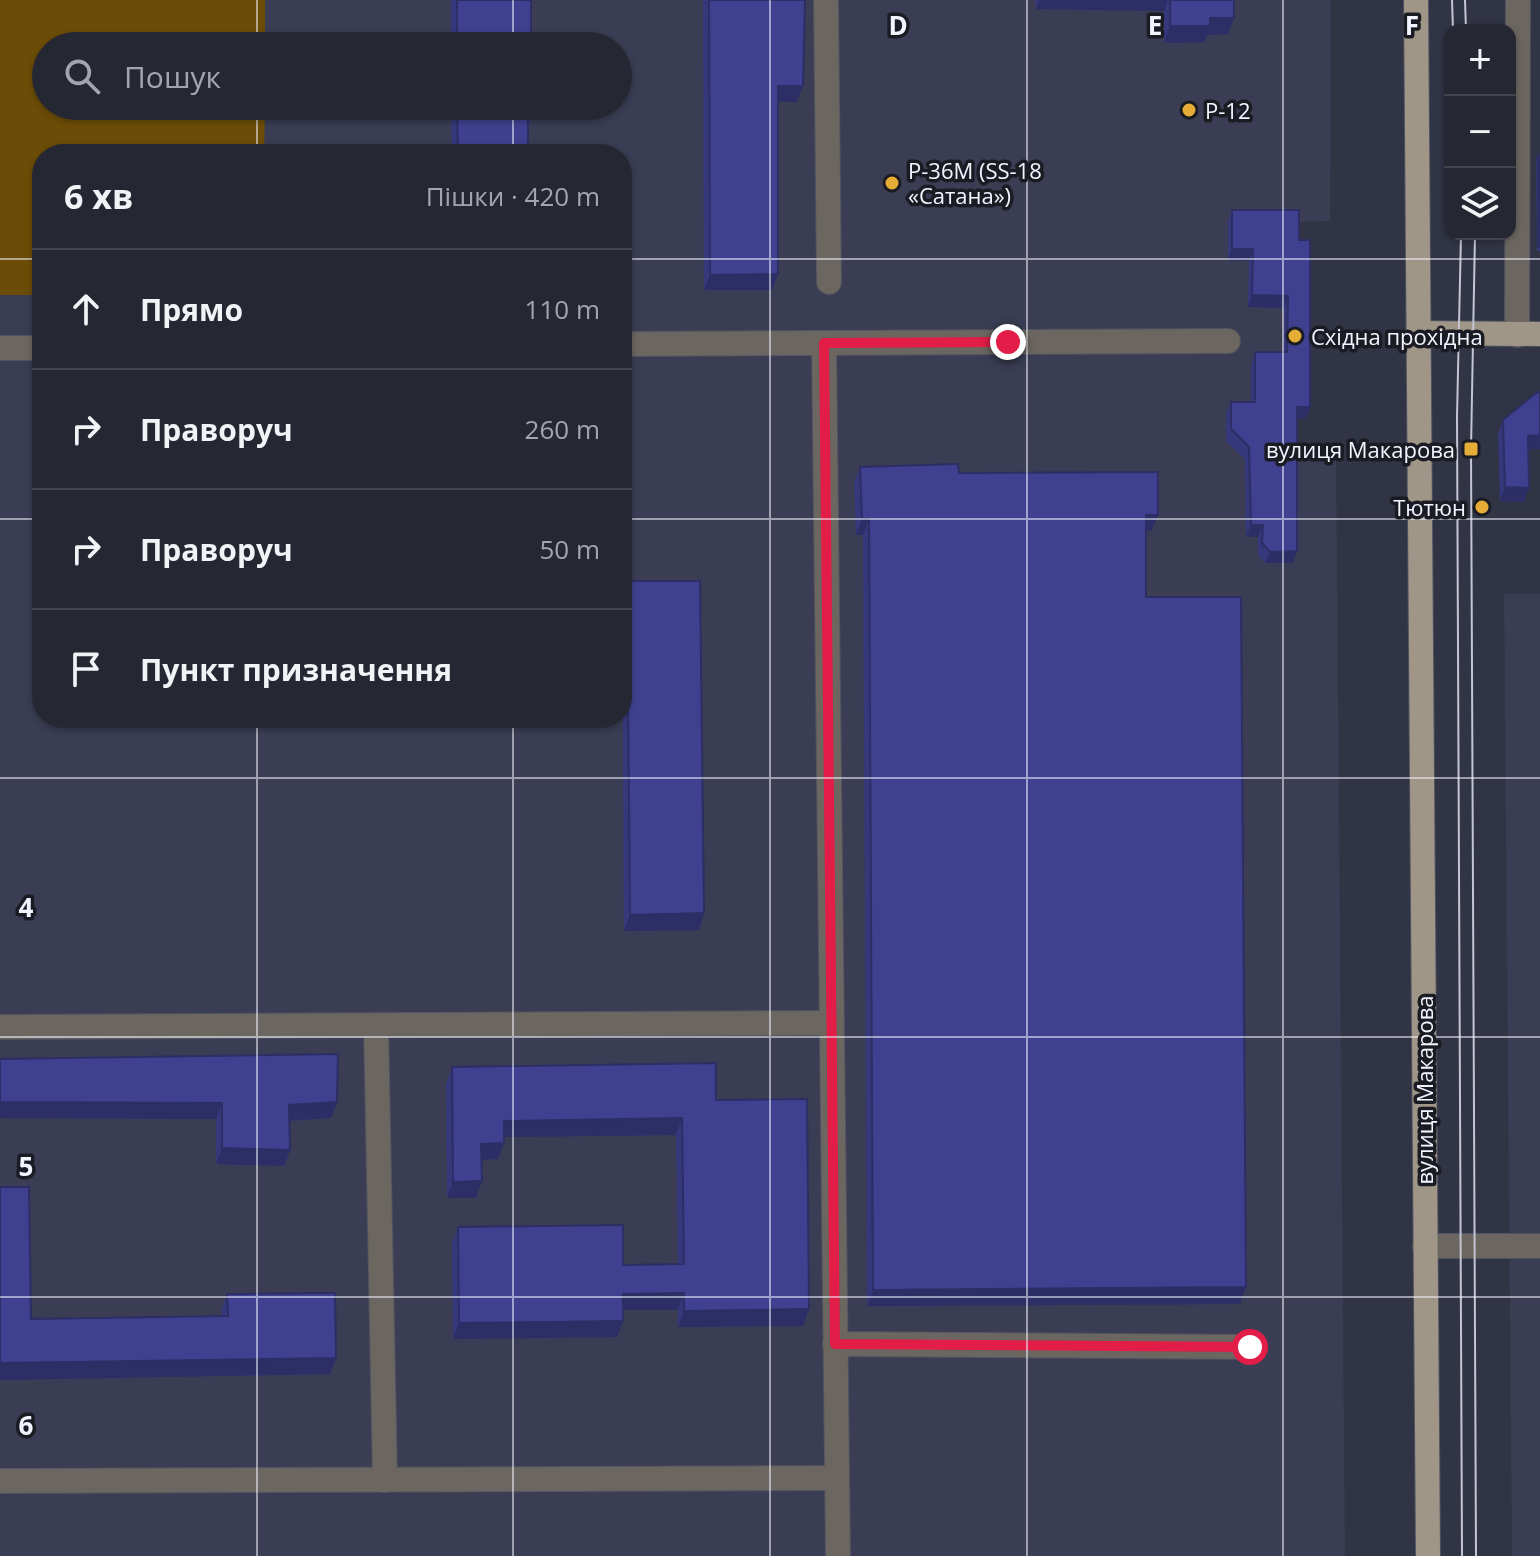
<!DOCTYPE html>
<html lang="uk">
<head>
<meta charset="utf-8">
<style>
  :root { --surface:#252733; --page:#31333f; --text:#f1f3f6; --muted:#a3a5ac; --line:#42444e }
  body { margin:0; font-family:"Open Sans",sans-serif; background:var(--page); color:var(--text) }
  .controls { position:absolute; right:24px; top:24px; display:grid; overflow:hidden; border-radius:16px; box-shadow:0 2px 6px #0004 }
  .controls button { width:72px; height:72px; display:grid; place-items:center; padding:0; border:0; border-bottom:2px solid var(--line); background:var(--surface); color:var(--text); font:40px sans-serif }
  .stop { position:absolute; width:24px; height:24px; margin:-18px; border:6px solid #e11d48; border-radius:50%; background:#fff }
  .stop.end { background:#e11d48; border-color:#fff; box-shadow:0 2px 8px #0008 }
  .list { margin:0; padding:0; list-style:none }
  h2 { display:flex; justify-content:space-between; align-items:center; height:104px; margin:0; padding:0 32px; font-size:34px }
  h2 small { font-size:26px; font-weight:400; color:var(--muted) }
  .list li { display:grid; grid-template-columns:52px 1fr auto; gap:24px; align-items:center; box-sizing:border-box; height:120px; padding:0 32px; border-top:2px solid var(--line) }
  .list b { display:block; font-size:30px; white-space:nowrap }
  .list em { font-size:26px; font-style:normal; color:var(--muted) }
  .icon { flex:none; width:44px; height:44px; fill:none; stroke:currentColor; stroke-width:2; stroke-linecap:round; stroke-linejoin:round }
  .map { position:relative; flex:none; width:1540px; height:1556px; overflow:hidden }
  .search { position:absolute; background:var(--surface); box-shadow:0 2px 6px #0004; left:32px; top:32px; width:600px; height:88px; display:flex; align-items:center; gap:20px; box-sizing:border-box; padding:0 28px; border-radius:44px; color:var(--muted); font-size:30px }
  .panel { position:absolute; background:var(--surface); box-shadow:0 2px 6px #0004; left:32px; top:144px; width:600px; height:584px; border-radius:32px }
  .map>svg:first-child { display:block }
  .built { fill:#3a3d53; fill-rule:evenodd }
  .green { fill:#6c4d07 }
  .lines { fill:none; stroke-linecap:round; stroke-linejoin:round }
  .minor-casing { stroke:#505362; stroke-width:26 }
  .major-casing { stroke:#505362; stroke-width:26 }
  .minor { stroke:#6b665f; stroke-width:24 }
  .major { stroke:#9f9687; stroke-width:24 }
  .tram { stroke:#c3c5d2; stroke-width:2 }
  .wall { fill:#36387c }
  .shaded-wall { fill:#2c2e65 }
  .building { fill:#3f4190; stroke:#2c2e65; stroke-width:2 }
  .route { stroke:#e11d48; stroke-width:10 }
  .grid { fill:none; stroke:#f2f4ff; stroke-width:2; stroke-opacity:0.55 }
  .poi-dot { fill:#e6ad36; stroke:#1b1c23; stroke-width:3 }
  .labels { text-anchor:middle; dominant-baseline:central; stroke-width:7; stroke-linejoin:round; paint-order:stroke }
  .poi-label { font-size:22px; fill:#f2f4ff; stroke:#1b1c23; text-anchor:start }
  .street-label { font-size:22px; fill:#f2f4ff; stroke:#1b1c23 }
  .grid-label { font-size:26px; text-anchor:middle; font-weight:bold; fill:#f2f4ff; stroke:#1b1c23; stroke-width:7; stroke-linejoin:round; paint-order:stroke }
</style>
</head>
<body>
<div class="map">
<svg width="1540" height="1556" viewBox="0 0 1540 1556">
  <rect width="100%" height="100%" fill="#313444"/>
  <g class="built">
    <path d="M0,0H1331L1330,221L1295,222L1306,419H1293L1294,446L1336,445L1345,1556H0ZM46,46H618V106H46ZM42,154H622V718H42Z"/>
    <path d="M1504,594H1540V1556H1512Z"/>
  </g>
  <path class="green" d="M0,0H265V46H46V106H265L264,154H42V295H0Z"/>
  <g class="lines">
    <defs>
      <g id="minor">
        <path d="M826,0L829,282"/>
        <path d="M1517,335L1518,0"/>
        <path d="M824,343L838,1556"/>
        <path d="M622,344L1228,341"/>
        <path d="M0,348H42"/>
        <path d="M376,1025L385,1480"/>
        <path d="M0,1027L831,1023"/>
        <path d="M1425,1246H1540"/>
        <path d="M835,1344L1250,1347"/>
        <path d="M0,1481L837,1478"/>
      </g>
      <g id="major">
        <path d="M1416,0L1428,1556"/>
        <path d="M1419,333L1540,334"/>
      </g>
    </defs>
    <use href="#minor" class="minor-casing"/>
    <use href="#major" class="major-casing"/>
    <use href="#minor" class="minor"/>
    <use href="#major" class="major"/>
    <g class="tram">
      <path d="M1452,0L1453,30"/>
      <path d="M1465,0L1466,30"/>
      <path d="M1461,234L1457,417L1462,1556"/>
      <path d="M1475,234L1471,449L1476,1556"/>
    </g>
  </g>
  <g class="wall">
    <rect x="451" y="0" width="80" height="46"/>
    <path d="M703,0H805L797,102H778V274L772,290H704Z"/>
    <path d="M1035,0H1234V18L1228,34L1207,35L1204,42L1164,43V11L1036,9Z"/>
    <path d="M451,106H532V118L528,127V154H452Z"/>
    <path d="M1538,155L1540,251H1537L1536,159Z"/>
    <path d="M1232,210L1299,240L1310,407L1306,419H1297L1293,563H1265L1258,555V537H1246L1245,459L1226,441V414L1231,402H1251V364L1255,352H1283L1284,308L1248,307L1249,261L1228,260V222Z"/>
    <path d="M1503,420L1540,449L1528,450L1524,502L1500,501L1498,434Z"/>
    <path d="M860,467L959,473L1152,531H1146V597L1240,1304L867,1306L863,535H856L854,483Z"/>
    <path d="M627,581L704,913L699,930L624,931L622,596Z"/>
    <path d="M0,1059L337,1102L331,1118L290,1121V1150L284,1166L216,1164V1119L0,1118Z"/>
    <path d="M452,1067L716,1100L809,1309L803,1326L678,1327V1310H623L617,1337L453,1339L452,1243L458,1227L623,1265L678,1264L676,1135L504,1137V1143L498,1159L481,1160L482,1181L476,1198H447L446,1084Z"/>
    <path d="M0,1187L31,1319L222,1316L221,1311L227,1294L336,1358L330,1374L0,1380Z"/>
  </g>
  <g class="shaded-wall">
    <path d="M1039,0H1168L1164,11L1036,9Z"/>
    <path d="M1210,18H1234L1228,34L1207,35L1204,42L1164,43L1170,26Z"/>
    <path d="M778,86H803L797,102H772Z"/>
    <path d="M1232,249H1253L1249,261L1228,260Z"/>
    <path d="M778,274L772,290H704L710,275Z"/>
    <path d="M1252,295L1288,296L1284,308L1248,307Z"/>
    <path d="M1297,407H1310L1306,419H1293Z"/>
    <path d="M1540,435V449L1523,450L1528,436Z"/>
    <path d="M1505,487L1529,488L1524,502L1500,501Z"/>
    <path d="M1146,515H1158L1152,531H1140Z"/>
    <path d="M862,519H869L863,535H856Z"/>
    <path d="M1251,525H1263L1258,537H1246Z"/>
    <path d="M1297,551L1293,563H1265L1270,552Z"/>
    <path d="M704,913L699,930L624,931L630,915Z"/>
    <path d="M0,1102L222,1103L216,1119L0,1118Z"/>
    <path d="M337,1102L331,1118L284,1121L289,1105Z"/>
    <path d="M682,1118L676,1135L498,1137L504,1121Z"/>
    <path d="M504,1143L498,1159L475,1160L481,1144Z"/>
    <path d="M222,1148L290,1150L284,1166L216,1164Z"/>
    <path d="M482,1181L476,1198H447L453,1182Z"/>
    <path d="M1246,1287L1240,1304L867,1306L873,1290Z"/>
    <path d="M684,1293L678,1310H617L623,1294Z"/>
    <path d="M809,1309L803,1326L678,1327L684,1311Z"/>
    <path d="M623,1321L617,1337L453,1339L459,1323Z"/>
    <path d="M336,1358L330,1374L0,1380V1363Z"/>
  </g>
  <g class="building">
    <rect x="457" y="0" width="74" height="46"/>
    <path d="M709,0H805L803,86H778V274L710,275Z"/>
    <path d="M1170,0H1234V18H1210V26H1170Z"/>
    <path d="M457,106H532V118L528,117V154H458Z"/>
    <rect x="1538" y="155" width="2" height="92"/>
    <path d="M1232,210H1299V240H1310V407H1297V551L1270,552L1262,543L1263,525H1251L1249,447L1231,429V402H1255V352H1287L1288,296L1252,295L1253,249H1232Z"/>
    <path d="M1540,392V435L1528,436L1529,488L1505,487L1503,420L1536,393Z"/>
    <path d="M958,464L959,473L1158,472V515H1146V597H1241L1246,1287L873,1290L869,519H862L860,467Z"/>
    <path d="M627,581H700L704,913L630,915Z"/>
    <path d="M338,1054L337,1102L289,1105L290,1150L222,1148V1103L0,1102V1059Z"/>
    <path d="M716,1063V1100L807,1099L809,1309L684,1311V1293L623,1294V1321L459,1323L458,1227L623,1225V1265L684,1264L682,1118L504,1121V1143L481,1144L482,1181L453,1182L452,1067Z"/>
    <path d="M0,1187H29L31,1319L228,1316L227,1294L335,1293L336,1358L0,1363Z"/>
  </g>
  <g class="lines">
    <path class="route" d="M1008,342L824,343L835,1344L1250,1347"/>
  </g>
  <path class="grid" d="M257,0V46M513,0V46M770,0V1556M1027,0V1556M1283,0V1556M257,106V154M513,106V154M0,259H42M622,259H1540M0,519H42M622,519H1540M257,718V1556M513,718V1556M0,778H1540M0,1037H1540M0,1297H1540"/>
  <g class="poi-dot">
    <circle cx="1189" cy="110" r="8"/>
    <circle cx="892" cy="183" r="8"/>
    <circle cx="1295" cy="336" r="8"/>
    <rect x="1463" y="441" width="16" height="16" rx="4"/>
    <circle cx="1482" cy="507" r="8"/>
  </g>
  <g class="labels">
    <g class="poi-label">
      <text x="1205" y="110">Р-12</text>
      <text x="908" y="170">Р-36М (SS-18<tspan x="908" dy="25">«Сатана»)</tspan></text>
      <text x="1311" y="336">Східна прохідна</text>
      <text x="1455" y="449" text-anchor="end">вулиця Макарова</text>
      <text x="1466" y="507" text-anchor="end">Тютюн</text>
    </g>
    <g class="street-label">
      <text transform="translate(1424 1090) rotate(-90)">вулиця Макарова</text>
    </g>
  </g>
  <g class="grid-label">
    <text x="898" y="35">D</text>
    <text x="1155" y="35">E</text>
    <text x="1412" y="35">F</text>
    <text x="26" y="917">4</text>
    <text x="26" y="1176">5</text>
    <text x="26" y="1435">6</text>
  </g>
</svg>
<div class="controls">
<button>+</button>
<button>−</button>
<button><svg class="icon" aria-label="layers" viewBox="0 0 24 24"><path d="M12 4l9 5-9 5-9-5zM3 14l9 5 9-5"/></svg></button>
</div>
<div class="stop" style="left:1250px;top:1347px"></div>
<div class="stop end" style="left:1008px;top:342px"></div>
<div class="search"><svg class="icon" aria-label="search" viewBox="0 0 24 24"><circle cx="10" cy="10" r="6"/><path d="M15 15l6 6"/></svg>Пошук</div>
<section class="panel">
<h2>6 хв<small>Пішки · 420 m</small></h2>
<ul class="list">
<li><svg class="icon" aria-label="ahead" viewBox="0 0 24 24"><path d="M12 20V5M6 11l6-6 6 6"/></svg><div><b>Прямо</b></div><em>110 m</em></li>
<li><svg class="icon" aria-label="right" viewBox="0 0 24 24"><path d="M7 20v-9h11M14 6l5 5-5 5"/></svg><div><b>Праворуч</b></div><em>260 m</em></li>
<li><svg class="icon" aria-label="right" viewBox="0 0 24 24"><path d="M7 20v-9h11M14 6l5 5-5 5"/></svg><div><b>Праворуч</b></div><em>50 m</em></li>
<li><svg class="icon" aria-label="arrive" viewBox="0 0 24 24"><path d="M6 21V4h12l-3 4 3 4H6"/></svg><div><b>Пункт призначення</b></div></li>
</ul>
</section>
</div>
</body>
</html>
